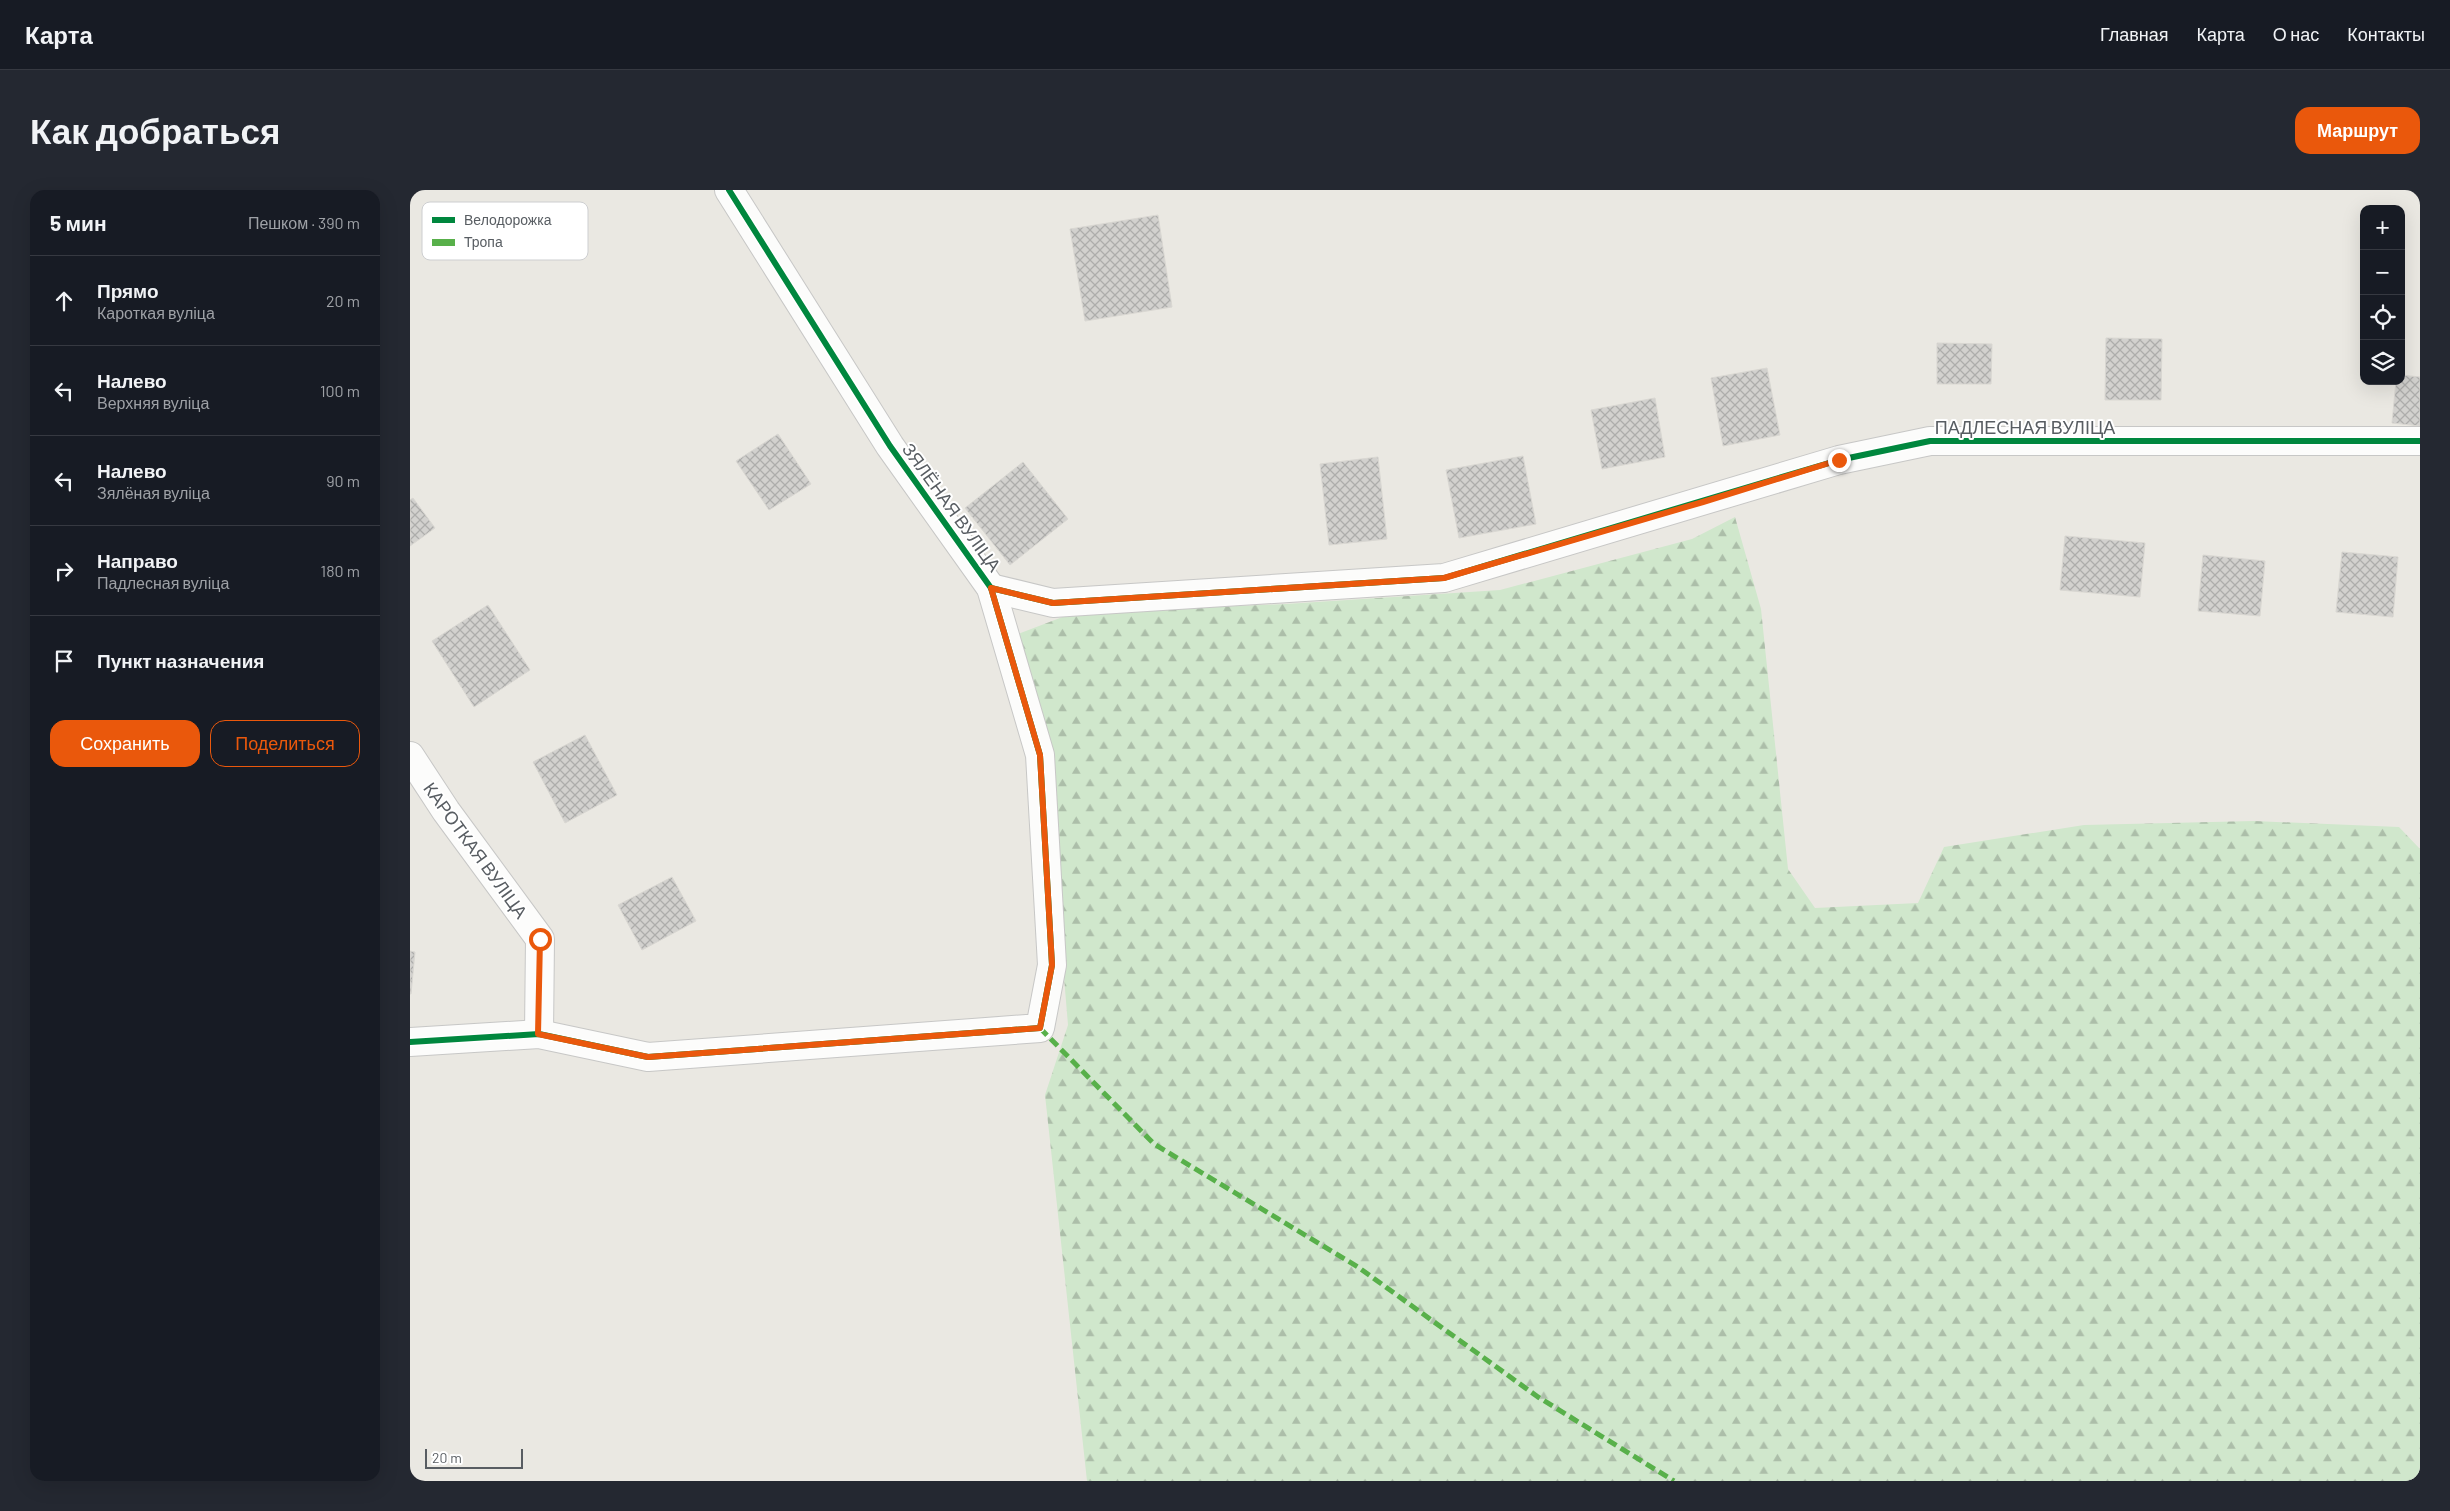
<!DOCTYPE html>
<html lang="ru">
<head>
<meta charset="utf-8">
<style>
  :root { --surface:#171b24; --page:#242831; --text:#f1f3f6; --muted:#9ea1a6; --line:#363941; --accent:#ea580c }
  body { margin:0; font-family:Barlow,sans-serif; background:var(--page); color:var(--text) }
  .controls { position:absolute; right:15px; top:15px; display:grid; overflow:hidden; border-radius:10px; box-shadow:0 5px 20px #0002 }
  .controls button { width:45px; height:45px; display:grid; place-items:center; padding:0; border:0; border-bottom:1px solid var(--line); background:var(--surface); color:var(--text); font:25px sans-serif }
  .scale { position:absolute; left:15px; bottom:12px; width:98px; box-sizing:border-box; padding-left:5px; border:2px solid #585d62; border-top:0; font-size:14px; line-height:18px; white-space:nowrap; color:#585d62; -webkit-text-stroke:4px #fff; paint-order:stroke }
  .stop { position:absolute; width:15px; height:15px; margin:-11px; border:4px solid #ea580c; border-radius:50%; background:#fff }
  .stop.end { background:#ea580c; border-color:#fff; box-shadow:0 1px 5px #0008 }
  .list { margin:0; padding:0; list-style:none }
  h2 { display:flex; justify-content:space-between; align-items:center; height:65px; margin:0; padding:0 20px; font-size:21px }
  h2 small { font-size:16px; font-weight:400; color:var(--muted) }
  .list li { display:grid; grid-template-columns:32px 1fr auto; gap:15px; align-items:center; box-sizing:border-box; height:90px; padding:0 20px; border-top:1px solid var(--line) }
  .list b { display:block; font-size:19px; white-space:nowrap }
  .list p { margin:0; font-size:16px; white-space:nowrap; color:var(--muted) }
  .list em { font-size:16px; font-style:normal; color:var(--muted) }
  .actions { display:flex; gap:10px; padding:15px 20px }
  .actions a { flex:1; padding:11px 0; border:1px solid var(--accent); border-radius:15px; text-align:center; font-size:18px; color:var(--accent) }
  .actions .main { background:var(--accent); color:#fff }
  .icon { flex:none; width:28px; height:28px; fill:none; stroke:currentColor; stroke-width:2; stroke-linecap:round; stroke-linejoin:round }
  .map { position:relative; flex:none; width:2010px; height:1291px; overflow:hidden; border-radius:15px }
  header { display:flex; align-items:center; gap:30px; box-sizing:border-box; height:70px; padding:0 25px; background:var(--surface); border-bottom:1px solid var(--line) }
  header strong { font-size:24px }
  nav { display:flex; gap:28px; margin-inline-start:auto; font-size:18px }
  .intro { display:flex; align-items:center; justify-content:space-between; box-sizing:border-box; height:120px; padding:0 30px }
  h1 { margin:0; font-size:35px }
  .button { padding:12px 22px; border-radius:15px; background:var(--accent); color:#fff; font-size:18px; font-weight:700 }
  main { display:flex; gap:30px; padding:0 30px }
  aside { flex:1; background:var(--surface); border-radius:15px; box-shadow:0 5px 20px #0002 }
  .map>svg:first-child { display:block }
  .forest { fill:url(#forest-firs) }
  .building { fill:url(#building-cross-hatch); stroke:#d9d7d2 }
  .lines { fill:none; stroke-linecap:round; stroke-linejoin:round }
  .street-casing { stroke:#c7c7c6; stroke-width:30 }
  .street { stroke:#fcfcfb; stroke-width:28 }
  .quiet { stroke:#58b04a; stroke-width:5; stroke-dasharray:10 5; stroke-linecap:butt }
  .cycleway-casing { stroke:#fff; stroke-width:9 }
  .cycleway { stroke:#00873e; stroke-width:6 }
  .route { stroke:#ea580c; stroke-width:6 }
  .labels { text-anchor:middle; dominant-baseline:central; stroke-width:4; stroke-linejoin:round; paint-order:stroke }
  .street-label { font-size:18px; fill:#585d62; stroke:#fff }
  .key { fill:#fff; stroke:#cdced0; stroke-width:1 }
  .key-label { font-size:14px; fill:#585d62 }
</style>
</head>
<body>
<header>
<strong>Карта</strong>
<nav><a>Главная</a><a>Карта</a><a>О нас</a><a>Контакты</a></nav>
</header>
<div class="intro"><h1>Как добраться</h1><a class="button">Маршрут</a></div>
<main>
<aside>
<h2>5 мин<small>Пешком · 390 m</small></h2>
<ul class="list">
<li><svg class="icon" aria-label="ahead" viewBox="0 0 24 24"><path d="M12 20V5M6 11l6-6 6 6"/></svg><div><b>Прямо</b><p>Кароткая вуліца</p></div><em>20 m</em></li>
<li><svg class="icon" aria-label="left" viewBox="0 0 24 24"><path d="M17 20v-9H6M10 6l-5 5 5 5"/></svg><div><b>Налево</b><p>Верхняя вуліца</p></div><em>100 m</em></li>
<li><svg class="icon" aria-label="left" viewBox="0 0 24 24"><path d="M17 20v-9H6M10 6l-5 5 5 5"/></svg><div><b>Налево</b><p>Зялёная вуліца</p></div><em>90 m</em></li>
<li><svg class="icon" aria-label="right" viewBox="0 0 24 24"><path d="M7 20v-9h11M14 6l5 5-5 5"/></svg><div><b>Направо</b><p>Падлесная вуліца</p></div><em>180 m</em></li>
<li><svg class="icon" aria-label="arrive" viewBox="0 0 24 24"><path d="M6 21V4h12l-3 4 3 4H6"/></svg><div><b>Пункт назначения</b></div></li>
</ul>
<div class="actions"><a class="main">Сохранить</a><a>Поделиться</a></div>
</aside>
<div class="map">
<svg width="2010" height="1291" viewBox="0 0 2010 1291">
  <defs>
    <pattern id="forest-firs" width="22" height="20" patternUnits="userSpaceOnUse" patternTransform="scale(1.25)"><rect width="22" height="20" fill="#d0e7cc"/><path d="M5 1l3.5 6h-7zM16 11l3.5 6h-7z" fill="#acbea9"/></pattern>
    <pattern id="building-cross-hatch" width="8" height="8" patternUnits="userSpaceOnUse" patternTransform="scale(1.25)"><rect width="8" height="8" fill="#d2d1ce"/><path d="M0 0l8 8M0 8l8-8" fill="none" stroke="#adadab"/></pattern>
  </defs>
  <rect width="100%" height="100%" fill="#eae8e2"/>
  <path class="forest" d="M1325,327L1351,419L1378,679L1405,718L1508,713L1534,657L1674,635L1844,631L1989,637L2010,659V1291H677L635,905L658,835L648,715L608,444L663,423L876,414L1090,400L1282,349Z"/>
  <g class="building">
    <path d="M748,25L762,117L675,131L660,39Z"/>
    <path d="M1696,148L1752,149L1751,210H1695Z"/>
    <path d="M1527,153L1582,154L1581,194H1527Z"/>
    <path d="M1357,178L1370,245L1313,256L1301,188Z"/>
    <path d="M1991,185L2010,187V236L1982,233L1986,191H1991Z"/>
    <path d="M1245,208L1255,267L1192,279L1181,220Z"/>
    <path d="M368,244L401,294L359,320L326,271Z"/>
    <path d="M1113,266L1126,334L1049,348L1036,280Z"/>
    <path d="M968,267L977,349L919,355L910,274Z"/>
    <path d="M613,272L658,329L600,375L555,318Z"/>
    <path d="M3,308L25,338L0,356V310Z"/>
    <path d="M1655,346L1735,353L1730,407L1650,400Z"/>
    <path d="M1932,362L1988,367L1983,427L1926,422Z"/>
    <path d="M1793,365L1855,371L1850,426L1788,421Z"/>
    <path d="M78,415L120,480L64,517L22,451Z"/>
    <path d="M175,545L207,605L155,633L123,572Z"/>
    <path d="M262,687L286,731L232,760L208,715Z"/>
    <path d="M0,761L5,762L1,804H0Z"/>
  </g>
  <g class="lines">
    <defs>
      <g id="street">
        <path d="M581,398L643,413L1034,388L1429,270L1520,251H2010"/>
        <path d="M0,566L36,621L130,749L129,844"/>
        <path d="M0,852L129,844L238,867L630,838L642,775L630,565L581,398L480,256L319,0"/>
      </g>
    </defs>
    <use href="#street" class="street-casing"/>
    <use href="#street" class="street"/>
    <path class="quiet" d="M630,838L744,954L948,1077L1128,1207L1264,1291"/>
    <defs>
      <g id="cycleway">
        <path d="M581,398L643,413L1034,388L1429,270L1520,251H2010"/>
        <path d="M0,852L129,844L238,867L630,838L642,775L630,565L581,398L480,256L319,0"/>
      </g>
    </defs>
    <use href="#cycleway" class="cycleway-casing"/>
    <use href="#cycleway" class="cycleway"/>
  </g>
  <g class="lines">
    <path class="route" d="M130,749L128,844L238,867L630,838L642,775L630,565L581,398L643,413L1034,388L1293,312L1429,270"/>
  </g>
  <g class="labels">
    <g class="street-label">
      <text x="1615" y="237">ПАДЛЕСНАЯ ВУЛІЦА</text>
      <text transform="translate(542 317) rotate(54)">ЗЯЛЁНАЯ ВУЛІЦА</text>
      <text transform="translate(66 660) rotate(54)">КАРОТКАЯ ВУЛІЦА</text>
    </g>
  </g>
  <rect x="12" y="12" width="166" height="58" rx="8" class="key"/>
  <rect x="22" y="27" width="23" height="6" fill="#00873e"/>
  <rect x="22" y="49" width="23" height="7" fill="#58b04a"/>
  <g class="key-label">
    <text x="54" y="35">Велодорожка</text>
    <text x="54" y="57">Тропа</text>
  </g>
</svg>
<div class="controls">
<button>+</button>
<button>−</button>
<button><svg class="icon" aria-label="locate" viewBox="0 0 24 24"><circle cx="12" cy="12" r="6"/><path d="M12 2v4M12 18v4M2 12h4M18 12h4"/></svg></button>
<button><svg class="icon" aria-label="layers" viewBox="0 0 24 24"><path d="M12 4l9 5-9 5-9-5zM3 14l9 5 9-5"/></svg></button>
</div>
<div class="scale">20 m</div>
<div class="stop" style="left:130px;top:749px"></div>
<div class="stop end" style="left:1429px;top:270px"></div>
</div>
</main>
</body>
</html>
